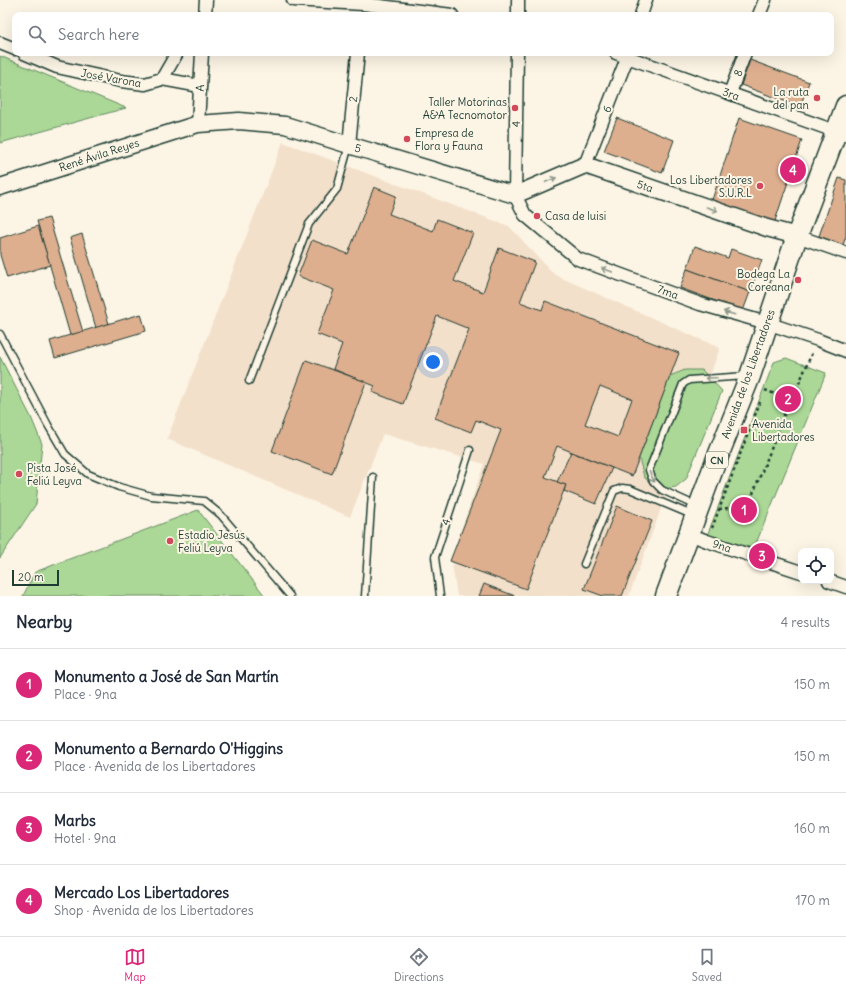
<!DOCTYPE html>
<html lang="en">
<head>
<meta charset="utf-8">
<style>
  :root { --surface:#fff; --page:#f2f2f3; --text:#1f2937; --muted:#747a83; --line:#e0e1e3; --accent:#db2777 }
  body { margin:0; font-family:Delius,sans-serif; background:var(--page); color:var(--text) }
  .controls { position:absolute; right:12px; bottom:12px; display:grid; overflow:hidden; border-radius:8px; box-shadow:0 4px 16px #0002 }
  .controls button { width:36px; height:36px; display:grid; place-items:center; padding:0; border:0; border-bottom:1px solid var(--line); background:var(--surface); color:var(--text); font:20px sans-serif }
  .scale { position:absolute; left:12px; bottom:10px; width:47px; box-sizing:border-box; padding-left:4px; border:2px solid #1f3d34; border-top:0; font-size:11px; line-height:14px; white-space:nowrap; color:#1f3d34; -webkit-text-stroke:3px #fcf5e5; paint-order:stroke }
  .you { position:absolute; left:433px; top:362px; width:14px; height:14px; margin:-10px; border:3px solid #fff; border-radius:50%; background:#1a73e8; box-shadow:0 0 0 6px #1a73e833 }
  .badge { display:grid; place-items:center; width:26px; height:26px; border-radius:50%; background:var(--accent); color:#fff; font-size:13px; font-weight:700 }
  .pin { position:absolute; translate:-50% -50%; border:2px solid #fff; box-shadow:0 1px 4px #0006 }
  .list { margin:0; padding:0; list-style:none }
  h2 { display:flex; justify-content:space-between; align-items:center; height:52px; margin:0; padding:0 16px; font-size:17px }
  h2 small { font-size:13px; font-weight:400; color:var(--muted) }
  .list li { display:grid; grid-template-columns:26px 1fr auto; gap:12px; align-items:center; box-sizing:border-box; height:72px; padding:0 16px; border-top:1px solid var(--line) }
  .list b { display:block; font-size:15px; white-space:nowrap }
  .list p { margin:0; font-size:13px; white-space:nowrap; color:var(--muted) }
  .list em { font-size:13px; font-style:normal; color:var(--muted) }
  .icon { flex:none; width:22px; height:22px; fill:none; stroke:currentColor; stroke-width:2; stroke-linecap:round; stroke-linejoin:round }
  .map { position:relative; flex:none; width:846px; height:596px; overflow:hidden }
  .search { position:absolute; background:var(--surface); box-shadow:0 4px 16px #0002; left:12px; right:12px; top:12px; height:44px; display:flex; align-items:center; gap:10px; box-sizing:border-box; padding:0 14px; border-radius:8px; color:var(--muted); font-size:15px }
  .sheet { height:340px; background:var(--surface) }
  nav { display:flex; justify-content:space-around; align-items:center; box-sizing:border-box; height:56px; border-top:1px solid var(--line); background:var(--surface); font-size:11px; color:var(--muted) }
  nav a { display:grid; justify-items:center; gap:2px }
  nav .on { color:var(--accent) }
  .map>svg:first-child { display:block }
  .built { fill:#f3e0cb }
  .green { fill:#abd896; stroke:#658a65 }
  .building { fill:#deaf8f; stroke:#1f3d34; fill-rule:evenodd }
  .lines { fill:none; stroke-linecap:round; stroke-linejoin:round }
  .service-casing { stroke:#1f3d34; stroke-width:9 }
  .minor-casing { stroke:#1f3d34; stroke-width:15 }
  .tertiary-casing { stroke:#1f3d34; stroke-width:19 }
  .primary-casing { stroke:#1f3d34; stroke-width:23 }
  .path { stroke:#1f3d34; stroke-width:2.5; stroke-dasharray:3 3; stroke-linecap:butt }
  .service { stroke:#fcf5e5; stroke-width:6 }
  .minor { stroke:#fcf5e5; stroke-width:12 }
  .tertiary { stroke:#fcf5e5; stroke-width:16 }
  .primary { stroke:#fcf5e5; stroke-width:20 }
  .oneway { stroke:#8e998c }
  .poi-dot { fill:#d1495b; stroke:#fcf5e5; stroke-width:1.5 }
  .labels { text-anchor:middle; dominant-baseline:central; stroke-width:4; stroke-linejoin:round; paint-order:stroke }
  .shield { fill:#fcf5e5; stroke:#617469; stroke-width:1 }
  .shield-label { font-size:10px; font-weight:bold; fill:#1f3d34 }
  .street-label { font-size:11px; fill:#1f3d34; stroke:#fcf5e5 }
  .poi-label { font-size:11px; fill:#1f3d34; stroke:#fcf5e5; text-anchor:start }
</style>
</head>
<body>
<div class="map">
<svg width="846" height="596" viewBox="0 0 846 596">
  <rect width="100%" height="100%" fill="#fcf5e5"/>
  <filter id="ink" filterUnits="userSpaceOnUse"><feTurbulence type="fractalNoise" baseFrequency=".025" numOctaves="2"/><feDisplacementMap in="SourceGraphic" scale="8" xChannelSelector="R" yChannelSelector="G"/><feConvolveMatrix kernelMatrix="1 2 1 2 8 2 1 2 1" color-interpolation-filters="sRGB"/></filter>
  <g filter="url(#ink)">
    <path class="built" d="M283,142L509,226L555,275L720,348L629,596H457L451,559L484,464L383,434L350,517L167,439Z"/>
    <g class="green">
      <path d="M0,56L126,108L0,143Z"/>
      <path d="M0,357L31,417L42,444L36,504L0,558Z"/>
      <path d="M786,358L826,373L750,558L705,541L774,362Z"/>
      <path d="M685,370H702L722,391L686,479L676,487L657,490L644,477L639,458L670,376Z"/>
      <path d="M198,510L265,596H23L35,572Z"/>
    </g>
    <g class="building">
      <path d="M750,60L809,82L800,107L741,85Z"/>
      <path d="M617,118L674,140L662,173L604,151Z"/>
      <path d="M739,118L802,140L774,224L711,203Z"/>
      <path d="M839,178L846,180V236L843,245L819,236Z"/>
      <path d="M374,187L396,196L389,214L433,231L437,219L473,233L454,281L483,292L499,248L535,262L520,302L542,310L545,301L679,353L632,476L557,446L545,477L566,485L526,589L450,561L501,430L476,420L471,432L435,418L469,329L437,316L403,404L372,392L375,386L333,369L342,344L317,334L334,290L298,276L312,240L348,254ZM600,386L632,399L618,437L585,424Z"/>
      <path d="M49,218L83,332L70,335L37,221Z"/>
      <path d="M38,226L50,265L7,278L0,255V238Z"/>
      <path d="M82,234L109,324L96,328L70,238Z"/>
      <path d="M695,246L728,258L731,249L762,260L750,292L687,269Z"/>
      <path d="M687,269L750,292L743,311L680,288Z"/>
      <path d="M141,314L146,331L55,358L50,341Z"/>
      <path d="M306,360L366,382L332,474L272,451Z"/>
      <path d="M571,452L612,468L596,504L564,491L566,485L557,482Z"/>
      <path d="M617,506L652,521L622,596H603L584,589Z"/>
      <path d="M484,584L515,596H479Z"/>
    </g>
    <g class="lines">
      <defs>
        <g id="service">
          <path d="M0,334L48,425L65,454L88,474L119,487L151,496L204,501L221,515L290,596"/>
          <path d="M249,381L309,224L337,189L349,145"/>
          <path d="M697,506L662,490L653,481L649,470L683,384L689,380L746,376"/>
          <path d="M584,564L614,491L622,488L630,489L692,515"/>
          <path d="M365,596L373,477"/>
          <path d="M440,596L435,557L470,450"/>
        </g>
        <g id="minor">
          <path d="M293,0L363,4L452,15"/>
          <path d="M205,15L206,0"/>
          <path d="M518,15V0"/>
          <path d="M641,15L646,0"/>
          <path d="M759,15L765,0"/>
          <path d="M0,43L15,49"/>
          <path d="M24,53L57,67L121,81L145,84L162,79L200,86"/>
          <path d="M517,53L515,195L525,215L578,259L700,304L767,323L818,340L846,351"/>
          <path d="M616,53L846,135"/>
          <path d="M162,79L177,53"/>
          <path d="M730,93L745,53"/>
          <path d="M198,124L202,53"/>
          <path d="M349,145L358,53"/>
          <path d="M585,165L629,53"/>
          <path d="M797,236L846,253"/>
          <path d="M689,534L707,541L801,572"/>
          <path d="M829,581L846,587"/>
        </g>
        <path id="tertiary" d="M0,187L198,124L239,121L285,125L349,145L515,195L585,165L767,228L797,236"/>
        <path id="primary" d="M666,596L714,466L750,376L797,236L846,106"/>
      </defs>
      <use href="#service" class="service-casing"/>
      <use href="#minor" class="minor-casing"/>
      <use href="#tertiary" class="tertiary-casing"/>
      <use href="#primary" class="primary-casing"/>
      <g class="path">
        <path d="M765,390L785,398L797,388L812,353"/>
        <path d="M719,509L748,506L784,417L785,398"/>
        <path d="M712,528L760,402"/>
      </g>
      <use href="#service" class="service"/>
      <use href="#minor" class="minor"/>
      <use href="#tertiary" class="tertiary"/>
      <use href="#primary" class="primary"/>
    </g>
    <defs><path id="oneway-shaft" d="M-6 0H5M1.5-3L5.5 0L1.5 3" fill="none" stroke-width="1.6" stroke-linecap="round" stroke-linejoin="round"/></defs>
    <g class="oneway">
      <use href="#oneway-shaft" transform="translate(551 180) rotate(-23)"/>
      <use href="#oneway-shaft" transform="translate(712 209) rotate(19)"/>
      <use href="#oneway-shaft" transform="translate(607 270) rotate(-160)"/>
      <use href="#oneway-shaft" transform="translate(729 313) rotate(-164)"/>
      <use href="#oneway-shaft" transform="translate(711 378) rotate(177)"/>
      <use href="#oneway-shaft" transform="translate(652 477) rotate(64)"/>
    </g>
  </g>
  <g class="poi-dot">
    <circle cx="817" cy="98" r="4"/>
    <circle cx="515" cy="108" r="4"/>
    <circle cx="407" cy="139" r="4"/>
    <circle cx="760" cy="186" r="4"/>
    <circle cx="537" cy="216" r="4"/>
    <circle cx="798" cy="280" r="4"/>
    <rect x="740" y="426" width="8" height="8" rx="2"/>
    <circle cx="19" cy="474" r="4"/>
    <circle cx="170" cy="541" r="4"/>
  </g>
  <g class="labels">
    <rect class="shield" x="706" y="452" width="22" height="16" rx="3"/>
    <g class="shield-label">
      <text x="717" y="460">CN</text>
    </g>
    <g class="street-label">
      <text transform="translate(738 73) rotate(-70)">8</text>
      <text transform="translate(111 78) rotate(10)">José Varona</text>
      <text transform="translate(200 88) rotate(-86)">A</text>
      <text transform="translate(731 94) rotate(20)">3ra</text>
      <text transform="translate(353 99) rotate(-84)">2</text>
      <text transform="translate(607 109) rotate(-68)">6</text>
      <text transform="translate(516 124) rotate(-89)">4</text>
      <text transform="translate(358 148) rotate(17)">5</text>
      <text transform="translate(99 155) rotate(-18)">René Ávila Reyes</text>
      <text transform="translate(645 186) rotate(19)">5ta</text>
      <text transform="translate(668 292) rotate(20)">7ma</text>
      <text transform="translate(748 374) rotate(-70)">Avenida de los Libertadores</text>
      <text transform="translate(446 522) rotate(-72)">4</text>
      <text transform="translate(722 546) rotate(18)">9na</text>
    </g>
    <g class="poi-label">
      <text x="809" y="92" text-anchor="end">La ruta<tspan x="809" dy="13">del pan</tspan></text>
      <text x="507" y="102" text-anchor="end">Taller Motorinas<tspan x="507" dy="13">A&amp;A Tecnomotor</tspan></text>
      <text x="415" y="133">Empresa de<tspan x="415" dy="13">Flora y Fauna</tspan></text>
      <text x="752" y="180" text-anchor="end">Los Libertadores<tspan x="752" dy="13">S.U.R.L</tspan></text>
      <text x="545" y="216">Casa de luisi</text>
      <text x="790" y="274" text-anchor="end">Bodega La<tspan x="790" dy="13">Coreana</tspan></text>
      <text x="752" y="424">Avenida<tspan x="752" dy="13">Libertadores</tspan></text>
      <text x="27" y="468">Pista José<tspan x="27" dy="13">Feliú Leyva</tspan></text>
      <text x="178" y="535">Estadio Jesús<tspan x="178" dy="13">Feliú Leyva</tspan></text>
    </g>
  </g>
</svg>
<div class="controls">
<button><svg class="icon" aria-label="locate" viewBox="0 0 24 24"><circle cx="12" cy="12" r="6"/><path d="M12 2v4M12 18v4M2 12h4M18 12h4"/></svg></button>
</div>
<div class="scale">20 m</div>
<div class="you"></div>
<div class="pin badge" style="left:744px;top:510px">1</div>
<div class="pin badge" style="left:788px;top:399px">2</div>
<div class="pin badge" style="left:762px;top:556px">3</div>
<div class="pin badge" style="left:793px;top:170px">4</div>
<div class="search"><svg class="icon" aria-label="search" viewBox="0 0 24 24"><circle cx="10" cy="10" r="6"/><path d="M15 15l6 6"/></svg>Search here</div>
</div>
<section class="sheet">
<h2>Nearby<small>4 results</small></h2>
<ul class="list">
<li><span class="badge">1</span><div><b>Monumento a José de San Martín</b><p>Place · 9na</p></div><em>150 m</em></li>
<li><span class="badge">2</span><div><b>Monumento a Bernardo O'Higgins</b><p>Place · Avenida de los Libertadores</p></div><em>150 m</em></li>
<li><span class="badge">3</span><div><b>Marbs</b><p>Hotel · 9na</p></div><em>160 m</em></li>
<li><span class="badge">4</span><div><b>Mercado Los Libertadores</b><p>Shop · Avenida de los Libertadores</p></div><em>170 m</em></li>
</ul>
</section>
<nav>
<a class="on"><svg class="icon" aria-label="map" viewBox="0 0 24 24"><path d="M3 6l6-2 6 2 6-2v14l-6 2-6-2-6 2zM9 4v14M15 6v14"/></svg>Map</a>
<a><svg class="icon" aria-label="directions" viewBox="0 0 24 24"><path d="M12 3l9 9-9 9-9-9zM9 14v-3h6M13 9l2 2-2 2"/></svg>Directions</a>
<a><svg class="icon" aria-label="saved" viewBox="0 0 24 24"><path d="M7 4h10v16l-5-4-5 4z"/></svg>Saved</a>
</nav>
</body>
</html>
